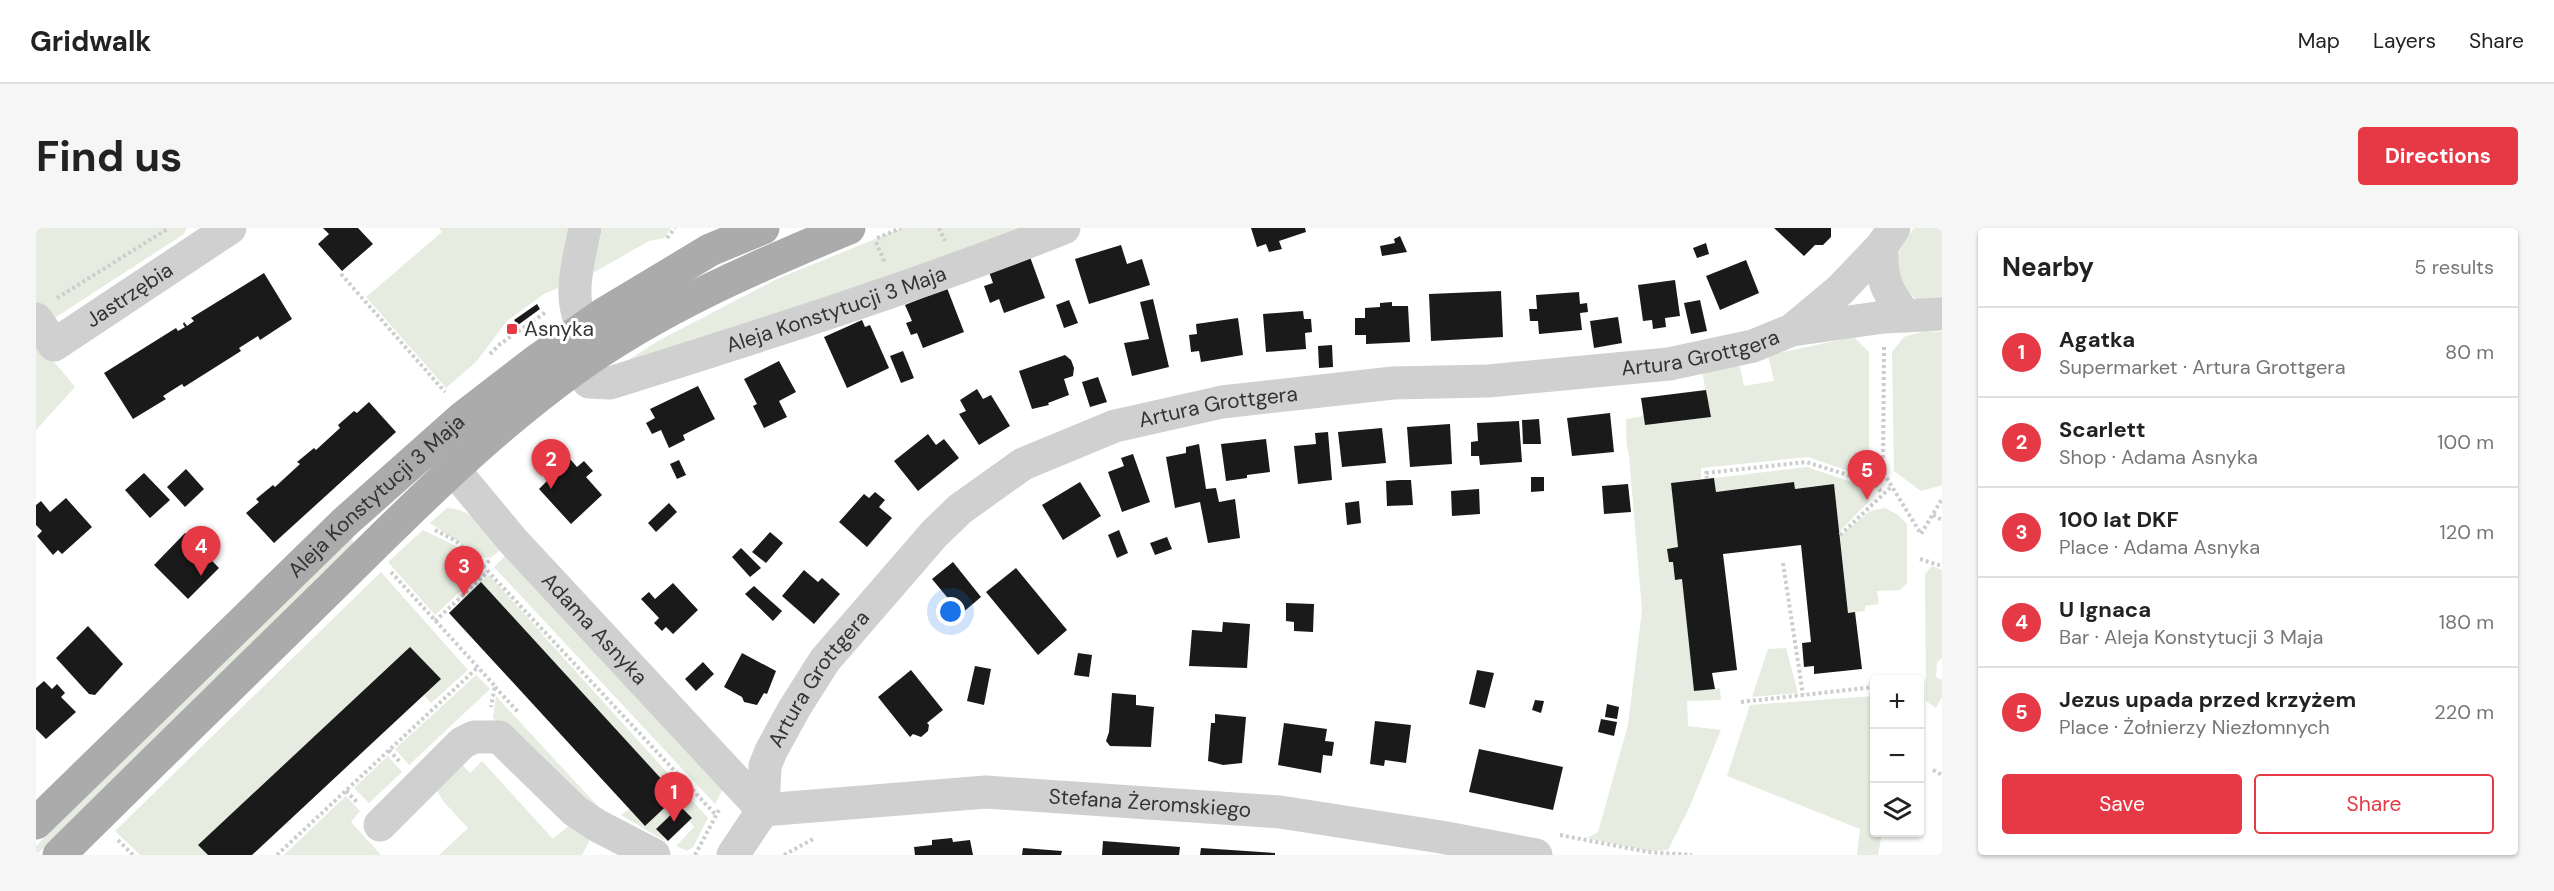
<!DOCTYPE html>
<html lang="en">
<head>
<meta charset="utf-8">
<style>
  :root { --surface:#fff; --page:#f6f6f6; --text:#222; --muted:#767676; --line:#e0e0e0; --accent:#e63946 }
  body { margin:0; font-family:"DM Sans",sans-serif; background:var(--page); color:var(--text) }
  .controls { position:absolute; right:18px; bottom:18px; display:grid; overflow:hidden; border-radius:6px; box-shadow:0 2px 4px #0004 }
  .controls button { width:54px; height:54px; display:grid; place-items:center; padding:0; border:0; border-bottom:2px solid var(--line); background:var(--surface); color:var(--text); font:30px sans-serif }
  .you { position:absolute; left:915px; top:384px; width:21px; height:21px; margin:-15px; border:4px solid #fff; border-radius:50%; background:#1a73e8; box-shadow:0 0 0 9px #1a73e833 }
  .badge { display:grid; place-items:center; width:39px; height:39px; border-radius:50%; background:var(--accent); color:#fff; font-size:20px; font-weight:700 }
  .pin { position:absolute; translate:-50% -50px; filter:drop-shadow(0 2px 3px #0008) }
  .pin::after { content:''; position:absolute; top:32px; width:21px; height:18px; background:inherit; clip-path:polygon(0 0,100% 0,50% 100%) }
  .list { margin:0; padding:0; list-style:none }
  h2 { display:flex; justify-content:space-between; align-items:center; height:78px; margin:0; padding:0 24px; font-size:26px }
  h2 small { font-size:20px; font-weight:400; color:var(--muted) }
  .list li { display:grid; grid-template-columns:39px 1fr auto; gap:18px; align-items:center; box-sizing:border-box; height:90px; padding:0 24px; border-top:2px solid var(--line) }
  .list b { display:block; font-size:22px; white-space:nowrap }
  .list p { margin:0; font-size:20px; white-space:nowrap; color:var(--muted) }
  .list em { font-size:20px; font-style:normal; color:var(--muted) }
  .actions { display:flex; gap:12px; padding:18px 24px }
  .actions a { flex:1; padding:14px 0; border:2px solid var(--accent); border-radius:6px; text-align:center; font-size:21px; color:var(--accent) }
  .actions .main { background:var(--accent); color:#fff }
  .icon { flex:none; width:33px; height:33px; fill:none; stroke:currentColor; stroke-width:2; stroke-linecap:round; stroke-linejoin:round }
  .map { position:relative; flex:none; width:1906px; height:627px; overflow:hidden; border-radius:6px }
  header { display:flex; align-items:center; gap:36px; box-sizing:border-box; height:84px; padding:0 30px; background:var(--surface); border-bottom:2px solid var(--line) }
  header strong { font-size:28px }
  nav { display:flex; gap:33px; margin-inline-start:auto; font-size:21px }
  .intro { display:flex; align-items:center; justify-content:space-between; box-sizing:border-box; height:144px; padding:0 36px }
  h1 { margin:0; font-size:42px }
  .button { padding:15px 27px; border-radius:6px; background:var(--accent); color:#fff; font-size:21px; font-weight:700 }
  main { display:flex; gap:36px; padding:0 36px }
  aside { flex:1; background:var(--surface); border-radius:6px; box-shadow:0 2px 4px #0004 }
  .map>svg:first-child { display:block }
  .green { fill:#e6ecdf }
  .building { fill:#1a1a1a }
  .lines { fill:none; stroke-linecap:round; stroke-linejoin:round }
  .path { stroke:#cdcdcd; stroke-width:4; stroke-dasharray:3 3; stroke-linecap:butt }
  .minor { stroke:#d0d0d0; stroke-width:33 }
  .major { stroke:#ababab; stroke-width:33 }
  .poi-dot { fill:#e63946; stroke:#fff; stroke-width:2 }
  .labels { text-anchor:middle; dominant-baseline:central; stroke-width:6; stroke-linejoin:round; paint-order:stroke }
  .street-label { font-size:21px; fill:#333; stroke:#fff }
  .poi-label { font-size:21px; fill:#333; stroke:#fff; text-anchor:start }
</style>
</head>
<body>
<header>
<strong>Gridwalk</strong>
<nav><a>Map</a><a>Layers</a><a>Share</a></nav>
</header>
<div class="intro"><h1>Find us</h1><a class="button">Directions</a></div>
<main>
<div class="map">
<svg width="1906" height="627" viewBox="0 0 1906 627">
  <rect width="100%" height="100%" fill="#fff"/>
  <g class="green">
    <path d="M0,0H151L148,6L0,102Z"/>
    <path d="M403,0H536L522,60L508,66L471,93L440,134L410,160L330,69L406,4Z"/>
    <path d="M566,0H635L628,10L613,13L557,45Z"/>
    <path d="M866,0H995L572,145L622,113L741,51Z"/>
    <path d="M1878,0H1906V73L1880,71L1861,55C1858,27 1862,23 1878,0Z"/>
    <path d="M1888,103L1906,104V257L1885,263L1858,243L1856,124L1868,109Z"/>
    <path d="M1818,109L1833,124V250L1772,229L1665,240V251L1635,255L1642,319L1632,321L1633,334H1637L1639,352L1646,351L1658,463L1684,460L1685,472L1651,473L1652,498L1685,502L1654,578L1632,622L1612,623L1551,610L1562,604L1592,497L1606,382L1593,227C1589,214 1591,204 1590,191L1608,188L1609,197L1674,189L1666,142L1703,134L1708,158L1738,153L1732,127Z"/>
    <path d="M0,112L39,159L0,202Z"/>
    <path d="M1771,239L1833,260L1834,272L1803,304L1798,256L1759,261L1758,254L1680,264L1678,250Z"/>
    <path d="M411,280C437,281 451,303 467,320L454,330L445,329L394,295Z"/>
    <path d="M1849,280L1862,287L1871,296V355L1864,362L1841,363L1843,376L1829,378V383L1812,385L1804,308L1834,283Z"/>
    <path d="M387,302L420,318L446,343L399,387L352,334Z"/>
    <path d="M314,310L319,315L0,627V618Z"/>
    <path d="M471,326L687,561L679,576L458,339Z"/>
    <path d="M1896,338L1906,342V430L1901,434L1900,449L1906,452V469L1900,480L1890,473L1889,346Z"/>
    <path d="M345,344L432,442L395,475L388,467L374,420L163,616L172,627H104L79,603Z"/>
    <path d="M453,347L672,590L657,619L651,623L640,618L658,599L653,593L656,590L644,578L620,601L631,614L585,587L593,581L609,598L641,568L445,355Z"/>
    <path d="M1750,420L1762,465L1716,469L1732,421Z"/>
    <path d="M440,447L454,461L373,537L359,521Z"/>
    <path d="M460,468L569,586L567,589L479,513L457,490Z"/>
    <path d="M1838,468V604L1846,605L1842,627H1821L1824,601L1691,548L1714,477Z"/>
    <path d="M352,528L366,544L333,575L318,560Z"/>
    <path d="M420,530L434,545L446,533L517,611L536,595L557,606L546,627H403L432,600L407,573L400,561Z"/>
    <path d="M310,568L324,583L315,594L345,627H248Z"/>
  </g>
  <g class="building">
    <path d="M287,0H322L337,16L306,43L282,16L293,6Z"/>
    <path d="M1215,0H1269L1270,4L1243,13L1246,21L1233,24L1230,16L1221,19Z"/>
    <path d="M1738,0H1795V9L1787,17H1779L1768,28Z"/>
    <path d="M1364,8L1371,24L1346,28L1344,18L1359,15L1358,11Z"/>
    <path d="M1670,15L1673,26L1661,30L1657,20Z"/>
    <path d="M1085,17L1091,36L1106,31L1114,57L1053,76L1039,31Z"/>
    <path d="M994,29L1009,70L968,85L963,71L954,75L948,58L957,55L953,44Z"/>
    <path d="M1710,32L1723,65L1684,82L1670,48Z"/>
    <path d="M228,45L256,91L224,112L222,108L203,120L205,123L148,159L146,156L127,168L130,171L97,191L68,145L140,100L142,103L149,99L147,96L148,94L151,98L158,93L155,90Z"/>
    <path d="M1639,52L1644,88L1629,90L1630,99L1617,101L1616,92L1607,93L1602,57Z"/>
    <path d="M911,60L928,104L887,120L881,105L875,107L870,95L876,93L869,77Z"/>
    <path d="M1465,63L1467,109L1395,113L1393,66Z"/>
    <path d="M1543,64L1544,76L1551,75L1552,84L1544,85L1546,102L1503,106L1502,93H1494L1493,81H1501L1500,67Z"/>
    <path d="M1117,71L1133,139L1096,148L1088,115L1113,111L1104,74Z"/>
    <path d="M1033,72L1042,95L1028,100L1020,77Z"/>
    <path d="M1664,72L1671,103L1655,106L1648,75Z"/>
    <path d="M1356,74V78H1372L1374,114L1330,116V107H1319V90H1329V80L1344,79V75Z"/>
    <path d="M501,76L504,81L482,97L478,92Z"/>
    <path d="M1267,83L1268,91H1275L1276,104L1269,105L1270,121L1230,124L1227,86Z"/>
    <path d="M1582,89L1586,115L1558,120L1554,93Z"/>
    <path d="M1202,90L1207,127L1165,134L1163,123L1155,124L1153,107L1161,106L1160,96Z"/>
    <path d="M826,92L829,99L834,97L853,140L811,160L788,109Z"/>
    <path d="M1296,117L1297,139L1283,140L1282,118Z"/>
    <path d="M867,123L878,150L865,155L854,128Z"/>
    <path d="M1029,127L1035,132L1038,140L1037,148L1028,151L1033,167L1012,175L1013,177L996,181L983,143Z"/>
    <path d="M743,133L760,164L743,173L751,189L728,200L717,178L721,176L708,151Z"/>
    <path d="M1062,149L1071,174L1054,179L1046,154Z"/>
    <path d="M662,158L679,191L647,207L649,212L633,220L625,202L616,206L610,195L619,190L614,181Z"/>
    <path d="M941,161L947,171L955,167L974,198L943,217L923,186L930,183L924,172Z"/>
    <path d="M1670,162L1675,189L1609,197L1605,170Z"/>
    <path d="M333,174L360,204L238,315L210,285L223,274L220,271L237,257L239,259L264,236L261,234L278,220L280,222L304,200L302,197L318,183L321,185Z"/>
    <path d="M1574,185L1578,224L1536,228L1531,190Z"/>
    <path d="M1503,191L1505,216H1487L1486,192Z"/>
    <path d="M1483,193L1486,234L1444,237L1443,228H1435V214L1442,213L1441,195Z"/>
    <path d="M1414,196L1416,236L1374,239L1371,199Z"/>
    <path d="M1346,200L1350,235L1306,239L1302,204Z"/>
    <path d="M1292,204L1296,252L1262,256L1258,218L1280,216L1279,205Z"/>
    <path d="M892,206L900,217L908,211L923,230L882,263L858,233Z"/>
    <path d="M1230,211L1234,244L1211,247V250L1190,253L1185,216Z"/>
    <path d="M1163,216L1170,261L1180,260L1183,274L1199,271L1204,310L1172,315L1164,274L1139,280L1130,229L1150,225V219Z"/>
    <path d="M1097,226L1114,274L1086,284L1072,244L1088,238L1085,230Z"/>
    <path d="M534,231L541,239L548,233L557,243L550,249L566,267L535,296L503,261L519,245L520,240Z"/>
    <path d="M643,232L650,247L641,251L634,236Z"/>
    <path d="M150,241L168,261L149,279L131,259Z"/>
    <path d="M108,245L134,272L114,290L89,262Z"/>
    <path d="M1495,249H1508V263L1495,264Z"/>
    <path d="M1678,250L1680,264L1758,254L1759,261L1798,256L1812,385L1819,384L1826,441L1778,446V438L1768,439L1766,415L1775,414L1765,317L1687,326L1701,442L1676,445L1679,461L1658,463L1646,351L1639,352L1637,334H1633L1631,321L1642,319L1635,255Z"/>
    <path d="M1363,252H1375L1377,277L1351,278L1350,253Z"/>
    <path d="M1044,254L1065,288L1027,312L1006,277Z"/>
    <path d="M1592,256L1595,284L1568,286L1566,258Z"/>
    <path d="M1443,261L1444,286L1416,288L1415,263Z"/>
    <path d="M839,264L849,272L843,279L856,290L831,319L803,294L828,266L833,270Z"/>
    <path d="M30,270L56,299L26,326L22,322L17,327L1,308L6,303L0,297V277L5,273L14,284Z"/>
    <path d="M1323,273L1325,295L1311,297L1309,275Z"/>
    <path d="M633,275L641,284L620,304L612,295Z"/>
    <path d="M1083,302L1092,325L1081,330L1072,307Z"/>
    <path d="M734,304L747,315L730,335L716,324Z"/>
    <path d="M149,305L183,340L152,371L118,337Z"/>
    <path d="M1131,309L1136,321L1119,327L1114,315Z"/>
    <path d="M705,320L725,340L714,349L696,329Z"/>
    <path d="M917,334L945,369L925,386L896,351Z"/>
    <path d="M980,340L1031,402L1002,427L950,364Z"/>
    <path d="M768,342L782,354L786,350L804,366L778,396L746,368Z"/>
    <path d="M445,354L641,568L609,598L413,385Z"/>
    <path d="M637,355L662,382L637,406L630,399L626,403L618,395L623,390L605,371L613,364L619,371Z"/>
    <path d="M718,358L746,383L737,393L709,366Z"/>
    <path d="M1250,375L1278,376L1277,404L1258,403V394L1250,393Z"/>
    <path d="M1187,394L1214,396L1211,440L1153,438L1156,402L1186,404Z"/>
    <path d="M52,398L87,436L59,467L53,466L20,430Z"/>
    <path d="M374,419L405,451L216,627H172L162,617Z"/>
    <path d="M706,425L740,443L731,466L728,465L721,477L708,474L706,469L688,459Z"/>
    <path d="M1042,425L1056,427L1053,449L1038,447Z"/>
    <path d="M667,434L678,446L660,463L649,451Z"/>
    <path d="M939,438L955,441L948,477L931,473Z"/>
    <path d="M875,442L907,482L891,495L893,497L892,503L885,509L877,506L874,509L842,469Z"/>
    <path d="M1441,442L1458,445L1449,480L1433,476Z"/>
    <path d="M8,453L16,461L21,456L29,465L25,469L40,484L10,511L0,501V460Z"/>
    <path d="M1076,465L1100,467V477L1118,479L1115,519L1074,518L1070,513L1073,504Z"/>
    <path d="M1499,472L1508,473L1505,485L1496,482Z"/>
    <path d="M1571,476L1583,479L1581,491L1569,489Z"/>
    <path d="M1179,486L1210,489L1206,535L1187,537L1172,533L1175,495H1179Z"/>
    <path d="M1565,491L1581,494L1578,508L1562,504Z"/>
    <path d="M1339,493L1375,497L1370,535L1349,532L1348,538L1334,536Z"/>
    <path d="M1248,495L1291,501L1289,513L1298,514L1296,528L1287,527L1285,545L1242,537Z"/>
    <path d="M1443,521L1527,539L1517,582L1433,564Z"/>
    <path d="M644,578L656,590L632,613L620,601Z"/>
    <path d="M916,610L917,614L934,612L937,627H879L878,619L896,617V612Z"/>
    <path d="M1067,613L1144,619L1143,627H1066Z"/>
    <path d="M987,620L1026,623L1025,627H986Z"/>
    <path d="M1165,620L1239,625V627H1164Z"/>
  </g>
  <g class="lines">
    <g class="path">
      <path d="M903,0L909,13"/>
      <path d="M631,10L639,0"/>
      <path d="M841,10L865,0"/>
      <path d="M840,14L849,35"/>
      <path d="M305,46L409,164"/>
      <path d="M21,70L133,0"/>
      <path d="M1848,119L1847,244L1885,306L1906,271"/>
      <path d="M454,126L464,116L510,84"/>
      <path d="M1671,251L1670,245L1770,234L1838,255L1847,266"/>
      <path d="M1897,287L1906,292"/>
      <path d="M399,302L420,313L447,338L454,332"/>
      <path d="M1804,307L1856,258"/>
      <path d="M1884,331L1906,338"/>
      <path d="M1747,335L1767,467"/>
      <path d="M447,338L680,587"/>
      <path d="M355,344L459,458L455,479"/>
      <path d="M399,393L452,344"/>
      <path d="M459,459L482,484"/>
      <path d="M1705,474L1838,459"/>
      <path d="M353,522L364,534"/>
      <path d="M1897,542L1906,547"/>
      <path d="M310,563L322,575"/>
      <path d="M1524,607L1612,624L1656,627"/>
      <path d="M82,612L97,627"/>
      <path d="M241,627L441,440"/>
      <path d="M659,627L684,580"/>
      <path d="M748,627L779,610"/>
    </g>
    <g class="minor">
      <path d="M549,0C538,57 530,72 558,126"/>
      <path d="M1846,18C1845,51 1849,62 1870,88"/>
      <path id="s1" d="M0,91L18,117L194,0"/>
      <path d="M1756,102L1848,89L1906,86"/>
      <path id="s2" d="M540,140L553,154L574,155C727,107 879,59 1028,0"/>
      <path id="s3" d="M399,219L477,313L727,582"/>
      <path id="s4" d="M727,582L950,564L1244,584L1405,609L1500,627"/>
      <path d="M344,597L426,515L438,509H463L539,583L562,598L618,627"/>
      <path id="s5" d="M697,627L727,582L729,538L735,523L758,481L789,432L899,305L924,281L987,236L1079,198L1186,174L1357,155L1452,153L1633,136L1717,118L1756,102L1804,62L1846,18L1858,0"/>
    </g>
    <g class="major">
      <path id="s6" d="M0,595L310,293L426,190L500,133L566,87L674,22L727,0"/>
      <path d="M23,627C114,537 205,448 297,358C374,282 452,203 540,140C624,80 719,39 813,0"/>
    </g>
  </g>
  <rect class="poi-dot" x="470" y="95" width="12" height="12" rx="3"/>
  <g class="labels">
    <g class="street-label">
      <text stroke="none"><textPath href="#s1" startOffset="122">Jastrzębia</textPath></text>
      <text stroke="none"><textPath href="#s2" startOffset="278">Aleja Konstytucji 3 Maja</textPath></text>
      <text stroke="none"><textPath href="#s5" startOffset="1191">Artura Grottgera</textPath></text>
      <text stroke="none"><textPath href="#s5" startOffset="705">Artura Grottgera</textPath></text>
      <text stroke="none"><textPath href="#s6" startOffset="472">Aleja Konstytucji 3 Maja</textPath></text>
      <text stroke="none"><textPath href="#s3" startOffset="242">Adama Asnyka</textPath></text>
      <text stroke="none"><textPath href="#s5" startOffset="201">Artura Grottgera</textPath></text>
      <text stroke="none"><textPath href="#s4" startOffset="388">Stefana Żeromskiego</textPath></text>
    </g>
    <g class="poi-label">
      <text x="488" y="101">Asnyka</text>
    </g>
  </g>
</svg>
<div class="controls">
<button>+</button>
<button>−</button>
<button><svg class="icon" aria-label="layers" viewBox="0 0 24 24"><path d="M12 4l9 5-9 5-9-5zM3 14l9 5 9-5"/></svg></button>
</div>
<div class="you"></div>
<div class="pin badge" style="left:638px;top:594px">1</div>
<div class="pin badge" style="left:515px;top:261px">2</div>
<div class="pin badge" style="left:428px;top:368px">3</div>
<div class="pin badge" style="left:165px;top:348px">4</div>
<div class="pin badge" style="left:1831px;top:272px">5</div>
</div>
<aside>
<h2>Nearby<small>5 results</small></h2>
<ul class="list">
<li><span class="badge">1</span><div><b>Agatka</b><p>Supermarket · Artura Grottgera</p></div><em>80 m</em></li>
<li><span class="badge">2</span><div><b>Scarlett</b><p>Shop · Adama Asnyka</p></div><em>100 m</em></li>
<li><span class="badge">3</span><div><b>100 lat DKF</b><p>Place · Adama Asnyka</p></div><em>120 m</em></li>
<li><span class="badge">4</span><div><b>U Ignaca</b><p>Bar · Aleja Konstytucji 3 Maja</p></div><em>180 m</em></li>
<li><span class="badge">5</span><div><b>Jezus upada przed krzyżem</b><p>Place · Żołnierzy Niezłomnych</p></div><em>220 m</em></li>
</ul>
<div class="actions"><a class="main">Save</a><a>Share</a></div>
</aside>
</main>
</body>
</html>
